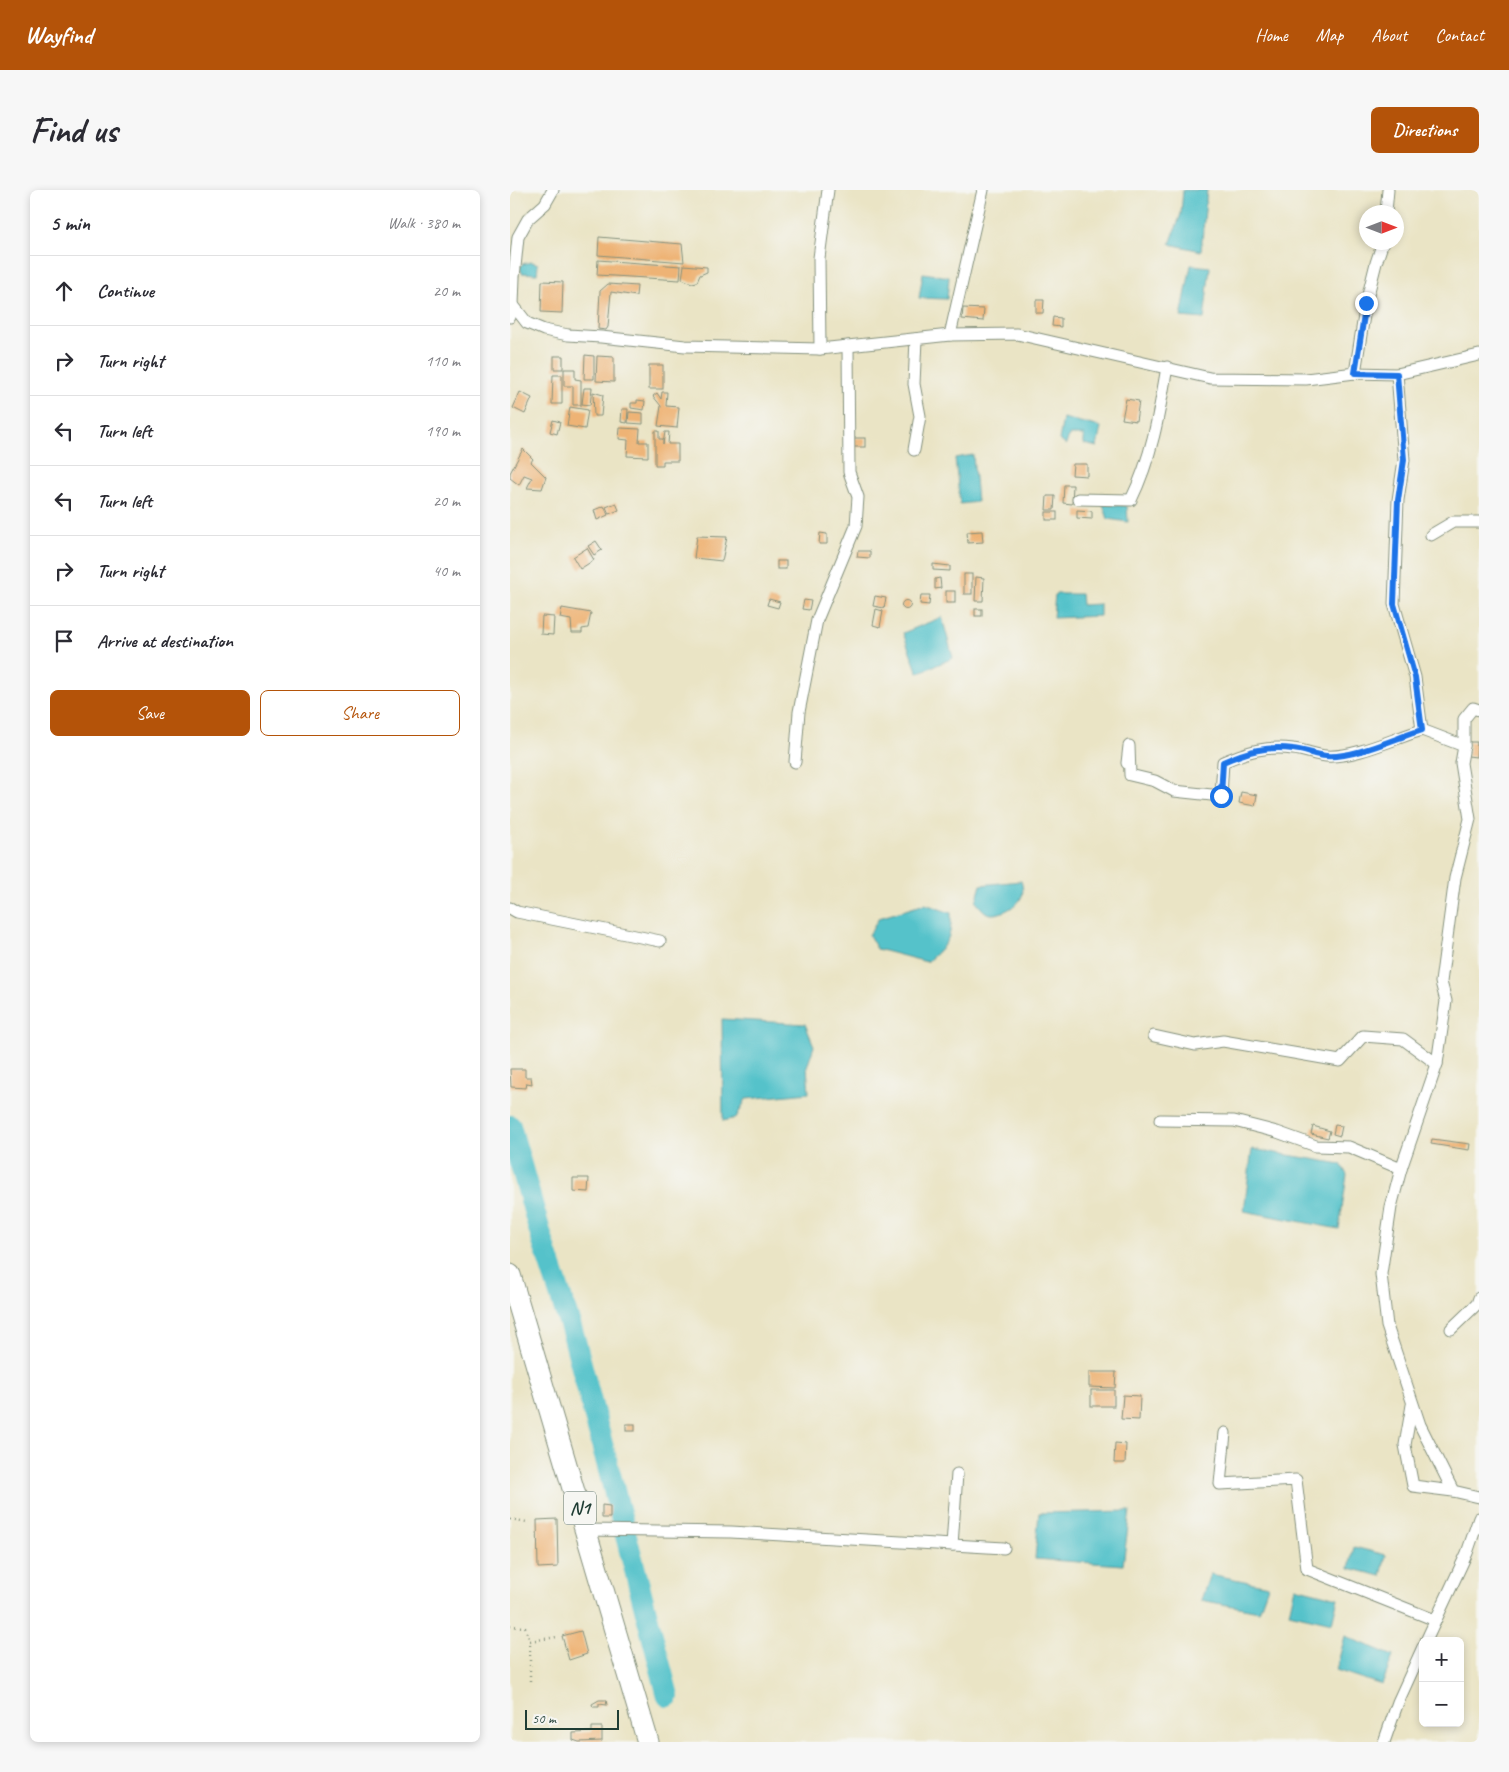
<!DOCTYPE html>
<html lang="en">
<head>
<meta charset="utf-8">
<style>
  :root { --surface:#fff; --page:#f7f7f7; --text:#2b2b33; --muted:#7c7c81; --line:#e1e1e2; --accent:#b45309 }
  body { margin:0; font-family:Caveat,sans-serif; background:var(--page); color:var(--text) }
  .controls { position:absolute; right:15px; bottom:15px; display:grid; overflow:hidden; border-radius:8px; box-shadow:0 2px 8px #0003 }
  .controls button { width:45px; height:45px; display:grid; place-items:center; padding:0; border:0; border-bottom:1px solid var(--line); background:var(--surface); color:var(--text); font:25px sans-serif }
  .compass { position:absolute; left:849px; top:15px; width:45px; height:45px; border-radius:50%; background:var(--surface); box-shadow:0 2px 8px #0003; rotate:90deg }
  .scale { position:absolute; left:15px; bottom:12px; width:94px; box-sizing:border-box; padding-left:5px; border:2px solid #1f3d34; border-top:0; font-size:14px; line-height:18px; white-space:nowrap; color:#1f3d34; -webkit-text-stroke:4px #f6f6f2; paint-order:stroke }
  .stop { position:absolute; width:15px; height:15px; margin:-11px; border:4px solid #1a73e8; border-radius:50%; background:#fff }
  .stop.end { background:#1a73e8; border-color:#fff; box-shadow:0 1px 5px #0008 }
  .list { margin:0; padding:0; list-style:none }
  h2 { display:flex; justify-content:space-between; align-items:center; height:65px; margin:0; padding:0 20px; font-size:21px }
  h2 small { font-size:16px; font-weight:400; color:var(--muted) }
  .list li { display:grid; grid-template-columns:32px 1fr auto; gap:15px; align-items:center; box-sizing:border-box; height:70px; padding:0 20px; border-top:1px solid var(--line) }
  .list b { display:block; font-size:19px; white-space:nowrap }
  .list em { font-size:16px; font-style:normal; color:var(--muted) }
  .actions { display:flex; gap:10px; padding:15px 20px }
  .actions a { flex:1; padding:11px 0; border:1px solid var(--accent); border-radius:8px; text-align:center; font-size:18px; color:var(--accent) }
  .actions .main { background:var(--accent); color:#fff }
  .icon { flex:none; width:28px; height:28px; fill:none; stroke:currentColor; stroke-width:2; stroke-linecap:round; stroke-linejoin:round }
  .map { position:relative; flex:none; width:969px; height:1552px; overflow:hidden; border-radius:8px }
  header { display:flex; align-items:center; gap:30px; box-sizing:border-box; height:70px; padding:0 25px; background:var(--accent); color:#fff }
  header strong { font-size:24px }
  nav { display:flex; gap:28px; margin-inline-start:auto; font-size:18px }
  .intro { display:flex; align-items:center; justify-content:space-between; box-sizing:border-box; height:120px; padding:0 30px }
  h1 { margin:0; font-size:35px }
  .button { padding:12px 22px; border-radius:8px; background:var(--accent); color:#fff; font-size:18px; font-weight:700 }
  main { display:flex; gap:30px; padding:0 30px }
  aside { flex:1; background:var(--surface); border-radius:8px; box-shadow:0 2px 8px #0003 }
  .map>svg:first-child { display:block }
  .water { fill:#54c2ca; stroke:#3a807f }
  .lines { fill:none; stroke-linecap:round; stroke-linejoin:round }
  .river { stroke:#54c2ca; stroke-width:22 }
  .building { fill:#eeb375 }
  .street-casing { stroke:#84907c; stroke-width:13 }
  .highway-casing { stroke:#84907c; stroke-width:23 }
  .path { stroke:#84907c; stroke-width:2.5; stroke-dasharray:1 4; stroke-linecap:butt }
  .street { stroke:#fff; stroke-width:11 }
  .highway { stroke:#fff; stroke-width:21 }
  .route { stroke:#1a73e8; stroke-width:6 }
  .labels { text-anchor:middle; dominant-baseline:central; stroke-width:5; stroke-linejoin:round; paint-order:stroke }
  .shield { fill:#f6f6f2; stroke:#60746d; stroke-width:1 }
  .shield-label { font-size:19px; font-weight:bold; fill:#1f3d34 }
</style>
</head>
<body>
<header>
<strong>Wayfind</strong>
<nav><a>Home</a><a>Map</a><a>About</a><a>Contact</a></nav>
</header>
<div class="intro"><h1>Find us</h1><a class="button">Directions</a></div>
<main>
<aside>
<h2>5 min<small>Walk · 380 m</small></h2>
<ul class="list">
<li><svg class="icon" aria-label="ahead" viewBox="0 0 24 24"><path d="M12 20V5M6 11l6-6 6 6"/></svg><div><b>Continue</b></div><em>20 m</em></li>
<li><svg class="icon" aria-label="right" viewBox="0 0 24 24"><path d="M7 20v-9h11M14 6l5 5-5 5"/></svg><div><b>Turn right</b></div><em>110 m</em></li>
<li><svg class="icon" aria-label="left" viewBox="0 0 24 24"><path d="M17 20v-9H6M10 6l-5 5 5 5"/></svg><div><b>Turn left</b></div><em>190 m</em></li>
<li><svg class="icon" aria-label="left" viewBox="0 0 24 24"><path d="M17 20v-9H6M10 6l-5 5 5 5"/></svg><div><b>Turn left</b></div><em>20 m</em></li>
<li><svg class="icon" aria-label="right" viewBox="0 0 24 24"><path d="M7 20v-9h11M14 6l5 5-5 5"/></svg><div><b>Turn right</b></div><em>40 m</em></li>
<li><svg class="icon" aria-label="arrive" viewBox="0 0 24 24"><path d="M6 21V4h12l-3 4 3 4H6"/></svg><div><b>Arrive at destination</b></div></li>
</ul>
<div class="actions"><a class="main">Save</a><a>Share</a></div>
</aside>
<div class="map">
<svg width="969" height="1552" viewBox="0 0 969 1552">
  <rect width="100%" height="100%" fill="#f6f6f2"/>
  <filter id="ink" filterUnits="userSpaceOnUse"><feTurbulence type="fractalNoise" baseFrequency=".02" numOctaves="2"/><feDisplacementMap in="SourceGraphic" scale="10" xChannelSelector="R" yChannelSelector="G"/><feConvolveMatrix kernelMatrix="1 2 1 2 8 2 1 2 1" color-interpolation-filters="sRGB"/></filter>
  <filter id="wash" filterUnits="userSpaceOnUse"><feTurbulence type="fractalNoise" baseFrequency=".0096" numOctaves="4" result="noise"/><feDisplacementMap in="SourceGraphic" scale="20" xChannelSelector="R" yChannelSelector="G"/><feGaussianBlur stdDeviation="1.12" result="paint"/><feColorMatrix in="noise" values="0 0 0 0 0 0 0 0 0 0 0 0 0 0 0 0 0 1.4 0 .05"/><feComposite in="paint" operator="in"/></filter>
  <g filter="url(#wash)">
    <rect width="100%" height="100%" fill="#eae4c5"/>
    <g class="water">
      <path d="M673,0H697L691,61L660,54L671,24Z"/>
      <path d="M22,72L28,74L27,84L12,83L10,78L12,74Z"/>
      <path d="M681,75L700,77L694,129L671,127Z"/>
      <path d="M413,83L439,87L437,109L409,108Z"/>
      <path d="M553,228L591,237L587,257L574,254V245H559L556,255L549,250Z"/>
      <path d="M463,265L467,312L450,314L445,268Z"/>
      <path d="M593,314L617,316L618,332L598,329Z"/>
      <path d="M545,404H571L572,415L590,414V426L543,428Z"/>
      <path d="M432,427L443,468L408,483L393,443Z"/>
      <path d="M511,691C513,697 514,704 510,710C504,718 487,727 477,723C473,721 469,715 466,712L471,695Z"/>
      <path d="M415,714L441,723C442,751 436,754 417,772L367,759L359,745L369,728Z"/>
      <path d="M212,829L295,834L304,856L297,877L299,903L236,909L226,928L213,931Z"/>
      <path d="M742,959L831,974L837,985L829,1039L734,1021Z"/>
      <path d="M620,1321L613,1375L525,1369L529,1323Z"/>
      <path d="M844,1357L876,1365L871,1386L839,1378Z"/>
      <path d="M700,1384L758,1396L749,1421L691,1410Z"/>
      <path d="M785,1397L828,1408L822,1433L779,1423Z"/>
      <path d="M835,1446L883,1466L872,1495L826,1480Z"/>
    </g>
    <g class="lines">
      <path class="river" d="M0,936L32,1049L64,1147L158,1506"/>
    </g>
    <g id="blocks">
      <g class="building">
        <path d="M89,47L172,54L174,72L88,65Z"/>
        <path d="M88,70L171,76L170,90L87,85Z"/>
        <path d="M174,75L197,77V82L190,85L187,92L182,93L172,89Z"/>
        <path d="M32,91L53,92L52,123L31,122Z"/>
        <path d="M98,94L127,96L126,106L101,102L98,137L96,140L88,139L90,101Z"/>
        <path d="M526,110H534L533,123H526Z"/>
        <path d="M453,118L474,119L473,131L452,129Z"/>
        <path d="M543,127L551,128V137L542,136Z"/>
        <path d="M75,165L84,166V189H74Z"/>
        <rect x="44" y="166" width="9" height="13"/>
        <path d="M87,166L104,167V192L86,191Z"/>
        <rect x="139" y="175" width="14" height="24"/>
        <path d="M54,179H65V189L71,190V215H63V196H54Z"/>
        <path d="M43,185H52V214H42Z"/>
        <path d="M74,198H82L80,215L72,214Z"/>
        <path d="M10,202L22,208L15,224L3,218Z"/>
        <path d="M83,202L93,205L91,226H84Z"/>
        <path d="M152,202H157L156,216L169,217L167,238L148,236L151,216L143,206L147,203L151,209Z"/>
        <path d="M616,209L629,211L626,231L612,229Z"/>
        <path d="M127,210L135,211L134,220L121,218V213H127Z"/>
        <path d="M60,217L78,220L75,239L57,236Z"/>
        <path d="M112,219H118L117,233L111,232Z"/>
        <path d="M119,222L133,223V234L118,233Z"/>
        <path d="M43,230L50,232L47,244L40,242Z"/>
        <path d="M110,238L130,239L129,252H138V267L117,266L118,250L109,249Z"/>
        <path d="M145,241H149V249H153V254L155,242H159L158,254H168V271H153V275H145Z"/>
        <rect x="344" y="248" width="11" height="9"/>
        <path d="M13,259L23,269L21,272L36,287L32,299L17,298L22,288L14,285L9,295L0,288V283Z"/>
        <path d="M563,274H577V286L562,285Z"/>
        <path d="M554,295H563L562,314L553,313Z"/>
        <path d="M537,306H545L544,320H536Z"/>
        <path d="M106,313L109,320L99,324L96,317Z"/>
        <path d="M94,316L98,325L87,330L84,320Z"/>
        <path d="M567,320L582,321V329L567,328Z"/>
        <rect x="536" y="322" width="11" height="8"/>
        <path d="M472,341L473,352L458,353L457,342Z"/>
        <path d="M310,343L317,344V354H309Z"/>
        <path d="M187,346L217,347L212,371L184,368Z"/>
        <path d="M86,351L92,360L84,365L78,356Z"/>
        <path d="M77,358L84,370L70,379L63,367Z"/>
        <path d="M348,361H360V368L347,367Z"/>
        <rect x="267" y="371" width="9" height="8"/>
        <path d="M423,374L440,376V381L423,380Z"/>
        <rect x="454" y="384" width="8" height="20"/>
        <path d="M466,387L474,388L473,411H465Z"/>
        <path d="M430,388L431,398L425,399V389Z"/>
        <rect x="436" y="401" width="9" height="12"/>
        <path d="M411,405H420L419,415L410,414Z"/>
        <path d="M365,406L376,408L374,418L363,416Z"/>
        <path d="M259,409L270,412L268,418L257,415Z"/>
        <path d="M294,410L301,411L299,420L292,419Z"/>
        <circle cx="396" cy="415" r="4.5"/>
        <path d="M52,418L81,423L78,438L72,439V443H62L61,430L50,428Z"/>
        <path d="M366,419L373,421L370,437L363,435Z"/>
        <rect x="465" y="419" width="7" height="7"/>
        <path d="M32,426L44,427L43,445L31,444Z"/>
        <path d="M959,552H967L966,567L958,566Z"/>
        <path d="M731,602L747,605L745,616L729,613Z"/>
        <path d="M0,879H15V887H21L22,894L17,893L16,898L1,897Z"/>
        <path d="M825,935L832,936L830,946L823,944Z"/>
        <path d="M803,936L820,941L818,948L801,944Z"/>
        <path d="M922,949L960,954L959,960L921,954Z"/>
        <path d="M63,988H79L78,1002L63,1001Z"/>
        <path d="M579,1182H606L605,1198L579,1197Z"/>
        <rect x="581" y="1200" width="23" height="16"/>
        <path d="M613,1205L630,1206L629,1230L611,1229Z"/>
        <rect x="116" y="1234" width="9" height="7"/>
        <path d="M605,1253L616,1254L615,1273H604Z"/>
        <path d="M92,1315L100,1316V1328H92Z"/>
        <path d="M47,1329L48,1377L28,1378L27,1330Z"/>
        <path d="M71,1441L77,1464L59,1470L52,1446Z"/>
        <path d="M89,1510H96L97,1515L89,1514V1517H83L82,1514Z"/>
        <path d="M82,1537H92V1551L69,1552L63,1550V1543L82,1542Z"/>
      </g>
    </g>
  </g>
  <g filter="url(#ink)">
    <use href="#blocks" fill-opacity="0" stroke="#84907c" stroke-width="1"/>
    <g class="lines">
      <defs>
        <g id="street">
          <path d="M876,22L878,0"/>
          <path d="M3,115L17,133L34,140L58,145L91,147L175,156L310,159L440,145L507,144L700,188L796,189L845,183L887,184L969,165"/>
          <path d="M0,127L3,115L4,87L8,47L18,29L35,14L43,0"/>
          <path d="M440,145L473,0"/>
          <path d="M310,159L309,68L318,0"/>
          <path d="M845,183L856,113L866,73L873,52"/>
          <path d="M887,184L894,270L888,310L884,414L905,487L912,540L954,556L951,573L960,629L945,688L931,792L936,811L927,874L891,979L881,1017L871,1084L877,1136L910,1235L943,1301L969,1307"/>
          <path d="M404,260L410,226L404,194L406,149"/>
          <path d="M568,309L621,310C642,267 649,224 657,177"/>
          <path d="M921,345L943,332H969"/>
          <path d="M954,556V529L963,518L969,520"/>
          <path d="M285,572L289,522L307,430L346,336L348,307L339,282L338,156"/>
          <path d="M617,573L619,556L620,585L645,591L664,601L711,606L713,572C736,562 757,555 783,559C794,560 805,565 816,566C845,568 885,548 912,540"/>
          <path d="M0,718L7,722L150,751"/>
          <path d="M644,846L685,855L713,851L830,871L853,846L893,849L927,874"/>
          <path d="M650,930L724,931L767,942L806,956L839,957L891,979"/>
          <path d="M941,1139L967,1114L969,1108"/>
          <path d="M902,1215L895,1255L903,1296L943,1301"/>
          <path d="M715,1243L710,1294L786,1290L797,1379L925,1430"/>
          <path d="M76,1340L221,1342L494,1358"/>
          <path d="M442,1355L447,1284"/>
          <path d="M916,1451L957,1363L969,1328"/>
          <path d="M874,1552L888,1512L913,1457"/>
        </g>
        <path id="highway" d="M0,1085L138,1552"/>
      </defs>
      <use href="#street" class="street-casing"/>
      <use href="#highway" class="highway-casing"/>
      <g class="path">
        <path d="M0,1329L17,1332"/>
        <path d="M0,1436L15,1437L20,1451L47,1447"/>
        <path d="M20,1491V1451"/>
      </g>
      <use href="#street" class="street"/>
      <use href="#highway" class="highway"/>
    </g>
  </g>
  <g class="lines" filter="url(#ink)">
    <path class="route" d="M711,606L713,572C736,562 757,555 783,559C794,560 805,565 816,566C845,568 885,548 912,540L905,487L884,414L888,310L894,270L887,184L845,183L856,113"/>
  </g>
  <g class="labels">
    <rect class="shield" x="54" y="1301.5" width="32" height="33" rx="4"/>
    <g class="shield-label">
      <text x="70" y="1318">N1</text>
    </g>
  </g>
</svg>
<div class="controls">
<button>+</button>
<button>−</button>
</div>
<svg class="compass" viewBox="-18 -18 36 36"><path d="M0-13l5 13h-10z" fill="#e53935"/><path d="M0 13l5-13h-10z" fill="#7c7c81"/></svg>
<div class="scale">50 m</div>
<div class="stop" style="left:711px;top:606px"></div>
<div class="stop end" style="left:856px;top:113px"></div>
</div>
</main>
</body>
</html>
